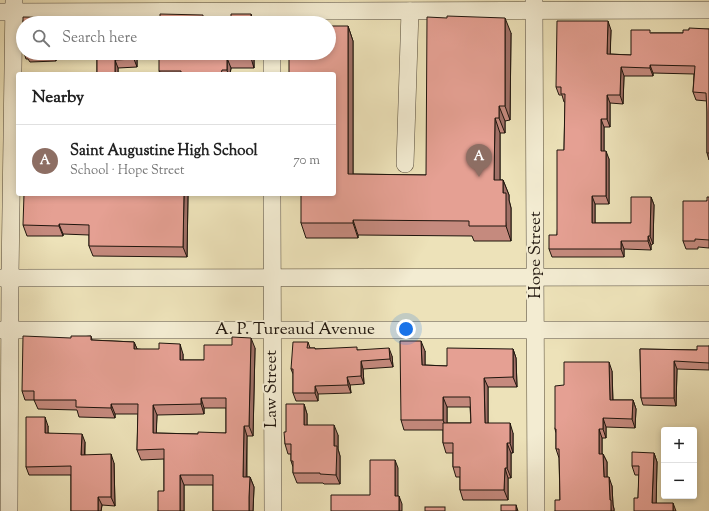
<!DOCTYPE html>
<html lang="en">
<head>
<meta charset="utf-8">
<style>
  :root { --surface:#fff; --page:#f2f2f2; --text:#222; --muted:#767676; --line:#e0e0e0; --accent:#ea580c }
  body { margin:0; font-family:"Sorts Mill Goudy",serif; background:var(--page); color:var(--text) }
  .controls { position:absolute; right:12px; bottom:12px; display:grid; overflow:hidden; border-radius:4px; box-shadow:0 2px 6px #0003 }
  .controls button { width:36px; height:36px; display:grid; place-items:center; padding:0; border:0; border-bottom:1px solid var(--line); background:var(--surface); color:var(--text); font:20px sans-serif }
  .you { position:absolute; left:406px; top:329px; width:14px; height:14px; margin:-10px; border:3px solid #fff; border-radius:50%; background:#1a73e8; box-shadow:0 0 0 6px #1a73e833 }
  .badge { display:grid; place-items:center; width:26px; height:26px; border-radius:50%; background:var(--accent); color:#fff; font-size:13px; font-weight:700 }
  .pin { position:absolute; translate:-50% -33px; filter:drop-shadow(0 1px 2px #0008) }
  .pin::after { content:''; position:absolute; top:21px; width:14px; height:12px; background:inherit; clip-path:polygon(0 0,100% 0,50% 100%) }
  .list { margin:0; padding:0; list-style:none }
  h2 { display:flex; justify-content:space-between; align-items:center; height:52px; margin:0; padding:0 16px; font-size:17px }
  h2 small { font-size:13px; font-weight:400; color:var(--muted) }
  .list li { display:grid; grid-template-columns:26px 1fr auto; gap:12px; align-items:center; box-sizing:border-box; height:72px; padding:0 16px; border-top:1px solid var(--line) }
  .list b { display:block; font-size:15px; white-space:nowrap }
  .list p { margin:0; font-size:13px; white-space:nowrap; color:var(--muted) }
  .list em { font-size:13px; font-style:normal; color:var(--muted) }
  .icon { flex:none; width:22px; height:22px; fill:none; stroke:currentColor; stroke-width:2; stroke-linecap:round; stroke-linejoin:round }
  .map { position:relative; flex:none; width:709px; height:511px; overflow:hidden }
  .search { position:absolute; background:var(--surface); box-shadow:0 2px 6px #0003; left:16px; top:16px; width:320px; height:44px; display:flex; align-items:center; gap:10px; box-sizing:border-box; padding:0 14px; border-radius:22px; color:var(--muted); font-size:15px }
  .panel { position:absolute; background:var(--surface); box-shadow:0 2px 6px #0003; left:16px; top:72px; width:320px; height:124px; border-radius:4px }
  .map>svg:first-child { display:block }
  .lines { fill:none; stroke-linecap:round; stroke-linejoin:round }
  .minor-casing { stroke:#524838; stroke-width:18 }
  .minor { stroke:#f3ecd2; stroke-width:17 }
  .wall { fill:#c58a7e; stroke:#1f150d; fill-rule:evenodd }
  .shaded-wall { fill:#a07067; stroke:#1f150d }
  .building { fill:#e5a093; stroke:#1f150d; fill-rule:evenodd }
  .labels { text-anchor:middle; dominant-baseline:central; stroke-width:4; stroke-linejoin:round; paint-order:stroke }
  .street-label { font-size:17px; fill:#1f150d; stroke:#f3ecd2 }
</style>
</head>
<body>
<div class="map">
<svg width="709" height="511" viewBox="0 0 709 511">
  <rect width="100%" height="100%" fill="#ede2b9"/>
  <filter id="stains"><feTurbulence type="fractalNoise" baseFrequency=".005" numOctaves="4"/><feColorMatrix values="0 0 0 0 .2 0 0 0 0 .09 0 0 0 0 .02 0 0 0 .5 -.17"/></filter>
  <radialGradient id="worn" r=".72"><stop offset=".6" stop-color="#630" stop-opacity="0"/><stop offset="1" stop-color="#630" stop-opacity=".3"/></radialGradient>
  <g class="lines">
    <defs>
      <g id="minor">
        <path d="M534,0L536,511"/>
        <path d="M0,12L709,10"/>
        <path d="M272,74V53"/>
        <path d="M405,164L410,11"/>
        <path d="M272,194L273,511"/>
        <path d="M0,278L709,277"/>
        <path d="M0,330H709"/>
        <path d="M9,511L10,277L14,0"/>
      </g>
    </defs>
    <use href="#minor" class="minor-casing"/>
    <use href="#minor" class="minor"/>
  </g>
  <g class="wall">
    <path d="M348,26L353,41V174L426,175L511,33L510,120L505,121V133H500V180H503L509,195V200L511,208V241H474L472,236L358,235V238H306L301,223Z"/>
    <path d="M709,29V160L707,153V101L696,100L693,92L694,74L653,73V76H624L623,104L610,103V127H604V151L609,159V204H595V223H631L651,197L654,205L653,244L651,245V250L624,249V257H552L549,249L557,235L564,150L565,102H564L562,95H559L556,87L611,30L610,54L631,55L651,33H683L689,30Z"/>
    <path d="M24,53H79V59H56V61L30,62L28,59H26Z"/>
    <path d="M97,53H137V67L118,68V74H97Z"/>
    <path d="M254,53V68H231L230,74H160L159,71Z"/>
    <path d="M188,194L187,257L93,256L89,246V235L63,234V236H27L23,225Z"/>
    <path d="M709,197V248L698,247V249H686L683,241Z"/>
    <path d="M91,336L92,340L134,342L137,349L183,354V360H204L255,348L253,436H247V477H250L254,487L253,511H213V485H184V511H158L164,491V459L141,460L137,450L138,414H115V418L79,417L77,410L38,409L34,400H25L22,391L71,338ZM204,408H226V433L198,434L156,433L157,415L204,414Z"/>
    <path d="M308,342L310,348H315V349L358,350L392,356L393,367L363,369L364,384L350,385L351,393L318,394V401H296L293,393V374L291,369Z"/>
    <path d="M709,346V370L677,369L676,406L643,405L641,398L640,349L697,350Z"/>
    <path d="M513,349L516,358L517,387H488V423L513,433V453H511V478H508V500H463L460,490V477H456L453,467V453H446L443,443V430H404L401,420L425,351V365L447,366ZM447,407H470L471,423H447Z"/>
    <path d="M612,371L613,400H633L636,409L635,428L606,427V438H602V454H603L607,462V477L612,486L613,505L614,509V511H555L560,500L559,458L556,449V433L555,429L564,385Z"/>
    <path d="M304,404L307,414V425L338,435V449L340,456V484H324L323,483H297L293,473V467L291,461V454H288L285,444L286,432Z"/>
    <path d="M48,426V433L85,442V455L114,463L115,506L102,505L101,511H71V475H29L26,467Z"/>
    <path d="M654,453L657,462L656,503L676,511L638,498L639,475H635L632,466Z"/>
  </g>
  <g class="shaded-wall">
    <path d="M251,14L254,23H251Z"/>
    <path d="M505,18L511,33L510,120L505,106Z"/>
    <path d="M608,21L611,30L610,62L607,54Z"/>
    <path d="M348,26L353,41V189L348,174Z"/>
    <path d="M53,53H54L56,59V61Z"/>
    <path d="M77,53H79V59Z"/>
    <path d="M134,53H137V67L134,59Z"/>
    <path d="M251,53H254V68L251,58Z"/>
    <path d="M227,58L231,68L230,74H228L227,70Z"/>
    <path d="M115,60L118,68V74H115Z"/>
    <path d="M650,65L653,73V76L650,68Z"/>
    <path d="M621,67L624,76L623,104L620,95Z"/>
    <path d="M607,95L610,103V127L607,119Z"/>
    <path d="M499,106L505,121V133L499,118Z"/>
    <path d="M495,118L500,133V195L494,180Z"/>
    <path d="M601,119L604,127V159L601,151Z"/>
    <path d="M606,151L609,159V204L606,196Z"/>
    <path d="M503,180L509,195V200L511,208V241L506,226L503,193Z"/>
    <path d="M184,194H188L187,257L183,247Z"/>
    <path d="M592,196L595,204V231L592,223Z"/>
    <path d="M651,197L654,205L653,244L650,236Z"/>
    <path d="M353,220L358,235V238L353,223Z"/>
    <path d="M59,224L63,234V236L59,226Z"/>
    <path d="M648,236L651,245V250L648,241Z"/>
    <path d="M621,241L624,249V257L621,249Z"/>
    <path d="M251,338L255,348L253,436L249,426Z"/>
    <path d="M421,341L425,351V375L422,365Z"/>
    <path d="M134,342L138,351L134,349Z"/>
    <path d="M180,344L183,354V370L180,360Z"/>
    <path d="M389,348L392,356L393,367L390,359Z"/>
    <path d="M513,349L516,358L517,387L513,377Z"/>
    <path d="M361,361L363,369L364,384L361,376Z"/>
    <path d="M674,361L677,369L676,406L674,398Z"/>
    <path d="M609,362L612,371L613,408L610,400Z"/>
    <path d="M347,377L350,385L351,393L348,385Z"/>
    <path d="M484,378L488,387V433L485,423Z"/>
    <path d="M315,386L318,394V401L315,393Z"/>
    <path d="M443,397L447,407V430L443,420Z"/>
    <path d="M201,398L204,408V414L201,404Z"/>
    <path d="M633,400L636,409L635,428L632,419Z"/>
    <path d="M111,404L115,414V418L111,408Z"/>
    <path d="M304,404L307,414V434L304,425Z"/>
    <path d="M153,405L157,415L156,442L153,433Z"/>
    <path d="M45,417L48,426V442L45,433Z"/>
    <path d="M603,418L606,427V438L603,429Z"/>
    <path d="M510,423L513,433V453L510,443Z"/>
    <path d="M334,425L338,435V449L340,456V484L336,475L334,446Z"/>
    <path d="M244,426L247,436L246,487L243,477Z"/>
    <path d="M599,429L602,438V462L599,454Z"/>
    <path d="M82,434L85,442L84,463L81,455Z"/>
    <path d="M507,443L511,453V478L507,468Z"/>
    <path d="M654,453L657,462L656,511L652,503Z"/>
    <path d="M111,454L114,463L115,506L111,497Z"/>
    <path d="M603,454L607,462V486L604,477Z"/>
    <path d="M395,460L398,468V504L395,496Z"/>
    <path d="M505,468L508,478V500L504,490Z"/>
    <path d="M180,475L184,485V511H180Z"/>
    <path d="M250,477L254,487L253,511H249V497Z"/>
    <path d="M609,477L612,486L613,505L614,509V511H611L610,500Z"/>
    <path d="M399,496L402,504V511H399Z"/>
    <path d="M98,497L102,505L101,511H98Z"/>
    <path d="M673,503L676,511H673Z"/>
    <path d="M516,505L518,511H516Z"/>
  </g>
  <g class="building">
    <path d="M160,14L203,15V19H231V14H251V23H160Z"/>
    <path d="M447,16L505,18V106H499V118H495L494,180H503V193H506V226H469V221L353,220V223H301V194H334V74H289V53H329V26H348V174L426,175L427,17L447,18Z"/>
    <path d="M23,17L76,18V23H23V51Z"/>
    <path d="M557,21H608L607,54L631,55V30H650V33H683V30H689V28L709,29V153H707V112L706,93L693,92L695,66L650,65V68L621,67L620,95H607V119H601V151H606V196H592V223H631V197H651L650,236H648V241H621V249H549V235H557V150H564L565,94H561V87H556Z"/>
    <path d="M27,53H53L27,54Z"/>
    <path d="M97,53H134V59L115,60V74H97Z"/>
    <path d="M159,53H251V58H227V70H222L221,74H181V71H159Z"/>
    <path d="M24,194H184L183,247L89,246V225L59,224V226L23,225Z"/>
    <path d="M707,197H709V240L695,239V241H683V201H707Z"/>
    <path d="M23,336L71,338V336H91V340L134,342V349H159V343L180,344V360H204V345H232V337L251,338L249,426H244L243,477H250L249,497V511H213V475H180V511H158V491H164V449L137,450L138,404H111V408L76,407V400H34V391H22ZM201,398H226V433L198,432V434L153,433V405L201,404Z"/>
    <path d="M400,341H421L422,365L447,366V348L513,349V377L484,378L485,423H510V443H507V468H505L504,490H460V467H453V443H443V423H471L470,397H443V420H401Z"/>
    <path d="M293,342H308L307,348H315V349L357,347V350L389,348L390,359L361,361V376L347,377L348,385L315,386V393H293V369H291Z"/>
    <path d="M697,346H709V363L674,361V398H641L640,349L697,350Z"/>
    <path d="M564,362H609L610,400H633L632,419L603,418V429H599V454H603L604,477H609L610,500H611V511H555V500H560L559,449H556V429H555V386L564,385Z"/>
    <path d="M286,404H304V425H334V446H337L336,475L320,474V473H293V461H291V444H285L284,432H286Z"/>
    <path d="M26,417H45V433L82,434L81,455L111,454V497H98V511H71V466L26,467Z"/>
    <path d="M632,452L654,453L652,503H673V511H634V498H638L639,466H632Z"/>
    <path d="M370,460H395V496H399V511H331V495H370Z"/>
    <rect x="501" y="505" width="15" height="6"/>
    <rect x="425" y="507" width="20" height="4"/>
  </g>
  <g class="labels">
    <g class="street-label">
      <text transform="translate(536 255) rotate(-90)">Hope Street</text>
      <text x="295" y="330">A. P. Tureaud Avenue</text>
      <text transform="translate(272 389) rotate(-90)">Law Street</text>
    </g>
  </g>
  <rect width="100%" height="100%" filter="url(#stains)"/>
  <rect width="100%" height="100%" fill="url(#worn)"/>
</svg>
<div class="controls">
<button>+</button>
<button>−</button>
</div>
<div class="you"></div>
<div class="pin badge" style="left:479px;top:177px;background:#8d6e63">A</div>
<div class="search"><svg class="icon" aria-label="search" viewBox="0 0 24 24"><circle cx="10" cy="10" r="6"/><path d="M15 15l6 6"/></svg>Search here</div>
<section class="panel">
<h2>Nearby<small></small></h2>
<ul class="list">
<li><span class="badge" style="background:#8d6e63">A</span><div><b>Saint Augustine High School</b><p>School · Hope Street</p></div><em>70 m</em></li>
</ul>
</section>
</div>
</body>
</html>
